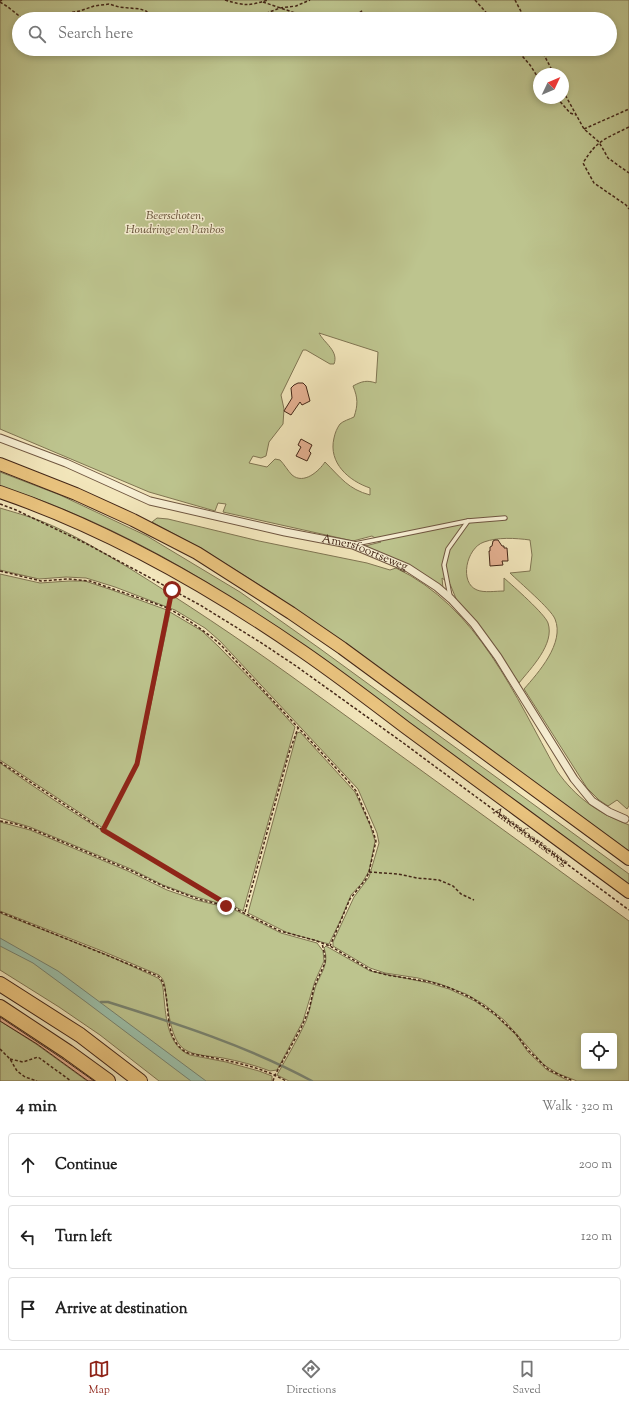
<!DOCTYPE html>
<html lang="en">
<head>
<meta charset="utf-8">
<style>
  :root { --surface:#fff; --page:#f2f2f2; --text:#222; --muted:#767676; --line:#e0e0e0; --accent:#8f2418 }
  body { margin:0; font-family:"Sorts Mill Goudy",serif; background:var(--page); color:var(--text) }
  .controls { position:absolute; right:12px; bottom:12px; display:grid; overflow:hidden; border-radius:4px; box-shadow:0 2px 6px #0003 }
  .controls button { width:36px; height:36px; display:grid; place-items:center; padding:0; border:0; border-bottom:1px solid var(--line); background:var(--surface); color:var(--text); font:20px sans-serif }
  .compass { position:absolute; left:533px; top:68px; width:36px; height:36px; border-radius:50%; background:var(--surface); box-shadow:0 2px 6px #0003; rotate:46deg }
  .stop { position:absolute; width:12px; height:12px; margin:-9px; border:3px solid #8f2418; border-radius:50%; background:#fff }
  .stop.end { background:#8f2418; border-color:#fff; box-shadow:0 1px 4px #0008 }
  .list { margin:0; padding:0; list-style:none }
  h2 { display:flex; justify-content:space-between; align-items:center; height:52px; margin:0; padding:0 16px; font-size:17px }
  h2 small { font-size:13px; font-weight:400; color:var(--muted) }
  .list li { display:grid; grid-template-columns:26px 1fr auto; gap:12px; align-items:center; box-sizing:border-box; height:64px; margin:0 8px 8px; padding:0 8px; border:1px solid var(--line); border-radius:4px }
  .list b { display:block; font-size:15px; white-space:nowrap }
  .list em { font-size:13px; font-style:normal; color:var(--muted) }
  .icon { flex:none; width:22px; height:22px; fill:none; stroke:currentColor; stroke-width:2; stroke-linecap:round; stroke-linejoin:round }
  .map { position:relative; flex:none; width:629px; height:1081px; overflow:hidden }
  .search { position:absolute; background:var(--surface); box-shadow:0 2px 6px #0003; left:12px; right:12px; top:12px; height:44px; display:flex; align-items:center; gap:10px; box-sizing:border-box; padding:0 14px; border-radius:22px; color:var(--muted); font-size:15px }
  .sheet { height:268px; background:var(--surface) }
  nav { display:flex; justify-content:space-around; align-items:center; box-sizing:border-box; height:56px; border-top:1px solid var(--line); background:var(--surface); font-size:11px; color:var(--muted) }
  nav a { display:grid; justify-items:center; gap:2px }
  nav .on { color:var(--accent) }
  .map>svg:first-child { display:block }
  .green { fill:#bdc48e; stroke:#807552; fill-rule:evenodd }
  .water { fill:#9cc0aa; stroke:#78826f }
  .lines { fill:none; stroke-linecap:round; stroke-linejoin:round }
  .stream { stroke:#78826f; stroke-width:2.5 }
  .building { fill:#e5b192; stroke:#432617 }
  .lane-casing { stroke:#6f5640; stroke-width:5.5 }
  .street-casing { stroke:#6f5640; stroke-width:9 }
  .primary-casing { stroke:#432617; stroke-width:14 }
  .highway-casing { stroke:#432617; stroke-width:16 }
  .path { stroke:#432617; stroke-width:1.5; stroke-dasharray:3 2; stroke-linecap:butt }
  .lane { stroke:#f7efd3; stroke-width:3.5 }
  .street { stroke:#f7efd3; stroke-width:7 }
  .primary { stroke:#e9c37e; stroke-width:12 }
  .highway { stroke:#e9c37e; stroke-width:14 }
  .route { stroke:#8f2418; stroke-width:5 }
  .labels { text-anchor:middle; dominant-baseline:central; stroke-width:3; stroke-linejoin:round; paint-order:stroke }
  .park-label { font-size:12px; font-style:italic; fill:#624e35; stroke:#f7efd3 }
  .street-label { font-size:12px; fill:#432617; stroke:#f7efd3 }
</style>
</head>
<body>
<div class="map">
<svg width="629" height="1081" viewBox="0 0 629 1081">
  <rect width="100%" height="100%" fill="#f2e6bb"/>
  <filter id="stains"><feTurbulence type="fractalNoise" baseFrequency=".005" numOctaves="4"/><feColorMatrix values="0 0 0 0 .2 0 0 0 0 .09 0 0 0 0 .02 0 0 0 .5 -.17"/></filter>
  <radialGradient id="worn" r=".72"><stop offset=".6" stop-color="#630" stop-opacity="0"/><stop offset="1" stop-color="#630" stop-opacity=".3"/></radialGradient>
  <g class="green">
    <path d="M0,0H629V806L627,809L617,800L608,806L599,800L587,788L524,689C538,673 565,643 555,619C551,609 519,582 510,573L530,571L532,555L530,540C515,538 498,537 484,542C466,548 459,583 477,590C484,593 496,591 504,591V578C513,586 545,614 548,623C555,644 531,668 519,683L480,627L457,601L450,584L442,578L443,588C419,568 394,558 365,546L381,542L372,536L353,541L223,512L226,504L218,503L215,511L149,492L0,429ZM19,19H610V49H19ZM539,74H563V98H539ZM319,333L378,352L376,383C367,380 362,381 353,386C358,398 358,405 354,417C350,419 343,421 340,424C337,428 335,433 334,438C328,463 349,481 370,488V495C348,489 341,478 325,462C319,471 304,485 292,475C288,471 284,464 280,460L275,459L267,467L249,463L253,456L261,458L266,456L269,442L283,424L284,409L281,395L303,350H306L330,364H334C339,351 324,343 319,333Z"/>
    <path d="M0,472L60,495L147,536L240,592L319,648L629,874V885L254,613C194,572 131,537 63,509C43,500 21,494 0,486Z"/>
    <path d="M0,508C13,512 28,516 41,521C72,533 100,551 129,568C184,602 238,638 291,676L629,921V1081H577L559,1074L544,1065L504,1020L485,1005L466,994L440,984L418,978L385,973L370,968L333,946V942L354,897L369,877L379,843L377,833L358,789L220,641L205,628L175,610L115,587L86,578L66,577L39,579L0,570ZM584,1036H614V1066H584Z"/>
    <path d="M157,518L168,519L259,541L367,563L390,570L396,568C478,607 515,696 557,771C576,798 598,813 629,825V854L274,594L202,549L152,522Z"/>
    <path d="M0,574L40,583L69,581H85L112,590L167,610L137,762L103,828L0,760Z"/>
    <path d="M170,612L202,631L218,646L267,696L295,727L243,911L215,896L104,829L137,766L141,752Z"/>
    <path d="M300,732L355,792L370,825L375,841L369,871L362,883L351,895L341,919L329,944L288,933L248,913L291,755L297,733Z"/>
    <path d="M0,763C72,815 150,859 225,905L193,896L163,885L131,869L30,827L0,818Z"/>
    <path d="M0,822L30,830L128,871L167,890L196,900L233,909L281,933L317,943L323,951L324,961L315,981L303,1021L277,1070L270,1071C255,1065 238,1061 223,1058C211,1056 194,1056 184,1049C171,1040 169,1013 166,998C165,989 166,981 159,975L102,951L0,911Z"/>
    <path d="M0,913L105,954L158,978C164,983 163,991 164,998C166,1019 168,1046 190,1055L226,1062L259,1071L272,1076V1081H159L100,1035L59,1007L0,970Z"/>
    <path d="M326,946L370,971L429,983L449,989L475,1001L496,1016L516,1035L528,1052L547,1070L569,1081H289L277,1075C287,1057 298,1039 306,1021C310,1010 312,999 315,988C320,974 330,964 324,948Z"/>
    <path d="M0,1021L36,1044L87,1081H0Z"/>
  </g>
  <path class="water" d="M0,938L58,971L206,1081H191L86,1002L33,963L0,946Z"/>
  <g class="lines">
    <path class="stream" d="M101,1002H108C178,1024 247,1046 312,1081"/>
  </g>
  <g class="building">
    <path d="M298,383H303L306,386L310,401L302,405L300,402L291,415L284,411L292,398L291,388L294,385Z"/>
    <path d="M301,439L312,445L309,451L311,453L307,461L296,456L301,447L298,445Z"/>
    <path d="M495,540H498L502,546H504V548H507L508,561H502L503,565L490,566L489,551H490V547L492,546L493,541Z"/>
    <path d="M0,1017L63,1059L94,1081H88L37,1044L0,1021Z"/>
  </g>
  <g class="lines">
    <defs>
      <g id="lane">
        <path d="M355,544L468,521"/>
        <path d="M450,596L444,565L448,549L468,521L505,518"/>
      </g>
      <g id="street">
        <path id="s2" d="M0,438L66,463L150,501L285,532L353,545L408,568L437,587L451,599L474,624L498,657L574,779L592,801L609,812L625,819"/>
      </g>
      <g id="primary">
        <path d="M0,464L76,494L133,520L197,553L291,613L342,648L629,859"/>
        <path d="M0,492C108,529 208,586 302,651C337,675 371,701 405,727C480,782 554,837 629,892"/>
      </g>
      <g id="highway">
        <path d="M0,984L80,1035L140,1081"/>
        <path d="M0,1007L68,1052L108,1081"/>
      </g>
    </defs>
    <use href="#lane" class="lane-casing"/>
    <use href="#street" class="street-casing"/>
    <use href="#primary" class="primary-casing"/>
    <use href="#highway" class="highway-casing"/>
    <g class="path">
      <path d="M225,0C245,6 248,6 268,0"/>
      <path d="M475,0L492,19"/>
      <path d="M515,0L525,19"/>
      <path d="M0,1L2,0"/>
      <path d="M0,2L8,7L23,19"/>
      <path d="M263,2L304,16L328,19"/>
      <path d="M43,19L51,16L80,11L94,6L109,4L119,7L140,9L146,11L152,17L158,19"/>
      <path d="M232,19L254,18L280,8L296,6L310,0"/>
      <path d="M352,19L363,10"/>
      <path d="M516,49L530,65L539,79"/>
      <path d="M541,49L554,74"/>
      <path d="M563,91L584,129L599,142L608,158L629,173"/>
      <path d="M557,98L570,113L576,115"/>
      <path d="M629,127C605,139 597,140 583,163L594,183L626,205L629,209"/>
      <path d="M584,129L629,109"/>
      <path id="s1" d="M0,504L16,510L85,543L143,574L200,605L260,642L296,666L402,742L629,910"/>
      <path d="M0,571L41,581L68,579L90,581L168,608C187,619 205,631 221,645L348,781L356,791L373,831L376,841L369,872L366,879L350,899L330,946"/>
      <path d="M0,762L103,830L230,906"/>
      <path d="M0,821L16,824L34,830L132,871L163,886L198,899L226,906H230L280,931L314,940L330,946L372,971L387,975L431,982L450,988L472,998L494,1013L516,1034L528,1050L549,1070L573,1081"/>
      <path d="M103,830L137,764L173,590"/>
      <path d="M369,872L398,874L417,878L439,880L453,886L461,894L474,900"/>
      <path d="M0,912L158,976C175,991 158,1039 188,1053C222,1060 256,1064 286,1081"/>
      <path d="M245,912L289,753L298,728"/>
      <path d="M0,1049L10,1059L17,1071L25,1077L37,1081"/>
      <path d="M10,1059L23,1062L38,1057L71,1081"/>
      <path d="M273,1081L275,1075L301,1028L309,1010L314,987L325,963V956L322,943"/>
    </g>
    <use href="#lane" class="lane"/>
    <use href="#street" class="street"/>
    <use href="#primary" class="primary"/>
    <use href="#highway" class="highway"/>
  </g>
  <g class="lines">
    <path class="route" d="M172,590L137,764L103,830L230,906H226"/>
  </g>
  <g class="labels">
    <g class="park-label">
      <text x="175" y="216">Beerschoten,<tspan x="175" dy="14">Houdringe en Panbos</tspan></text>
    </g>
    <g class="street-label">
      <text stroke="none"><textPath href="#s2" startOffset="384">Amersfoortseweg</textPath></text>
      <text stroke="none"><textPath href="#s1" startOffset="628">Amersfoortseweg</textPath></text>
    </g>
  </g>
  <rect width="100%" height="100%" filter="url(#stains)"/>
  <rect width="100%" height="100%" fill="url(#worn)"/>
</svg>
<div class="controls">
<button><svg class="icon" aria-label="locate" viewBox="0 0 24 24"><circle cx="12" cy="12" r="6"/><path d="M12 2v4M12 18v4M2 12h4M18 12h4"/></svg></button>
</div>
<svg class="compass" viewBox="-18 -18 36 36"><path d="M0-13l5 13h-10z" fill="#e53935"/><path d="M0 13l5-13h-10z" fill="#767676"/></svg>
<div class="stop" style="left:172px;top:590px"></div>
<div class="stop end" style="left:226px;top:906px"></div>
<div class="search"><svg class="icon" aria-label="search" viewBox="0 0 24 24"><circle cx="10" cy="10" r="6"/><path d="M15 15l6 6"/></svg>Search here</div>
</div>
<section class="sheet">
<h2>4 min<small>Walk · 320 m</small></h2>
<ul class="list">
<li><svg class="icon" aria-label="ahead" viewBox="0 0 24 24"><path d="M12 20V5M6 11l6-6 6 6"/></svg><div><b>Continue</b></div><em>200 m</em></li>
<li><svg class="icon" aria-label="left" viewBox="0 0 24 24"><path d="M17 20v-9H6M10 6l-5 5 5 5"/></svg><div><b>Turn left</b></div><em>120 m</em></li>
<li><svg class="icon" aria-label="arrive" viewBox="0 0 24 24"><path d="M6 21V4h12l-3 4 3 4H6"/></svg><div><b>Arrive at destination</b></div></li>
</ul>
</section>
<nav>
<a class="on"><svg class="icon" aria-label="map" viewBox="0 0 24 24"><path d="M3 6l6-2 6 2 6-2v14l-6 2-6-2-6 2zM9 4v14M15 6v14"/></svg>Map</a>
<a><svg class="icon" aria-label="directions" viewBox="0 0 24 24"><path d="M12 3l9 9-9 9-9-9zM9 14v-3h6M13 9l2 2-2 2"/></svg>Directions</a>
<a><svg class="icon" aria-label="saved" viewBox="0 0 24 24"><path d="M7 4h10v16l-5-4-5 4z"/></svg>Saved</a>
</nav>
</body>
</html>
